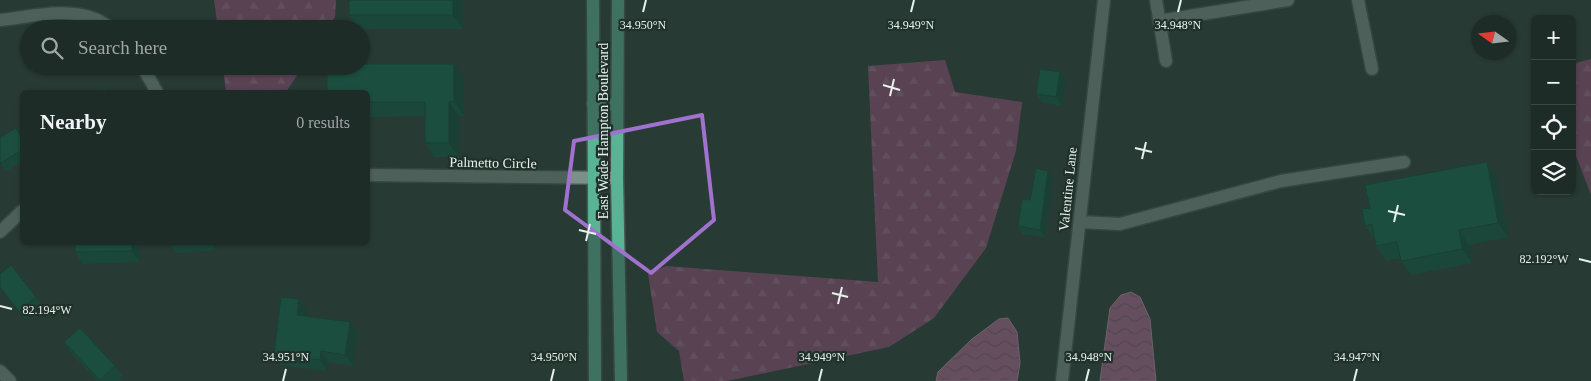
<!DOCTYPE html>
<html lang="en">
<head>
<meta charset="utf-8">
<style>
  :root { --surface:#1e2c27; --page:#26342f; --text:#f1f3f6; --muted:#a1a7a7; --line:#3c4844 }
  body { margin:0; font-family:Georgia,serif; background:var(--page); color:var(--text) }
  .controls { position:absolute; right:15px; top:15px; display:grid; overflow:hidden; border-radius:8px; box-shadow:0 1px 4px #0004 }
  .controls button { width:45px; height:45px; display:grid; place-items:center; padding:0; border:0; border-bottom:1px solid var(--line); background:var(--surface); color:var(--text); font:25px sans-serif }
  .compass { position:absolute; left:1471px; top:15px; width:45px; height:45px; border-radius:50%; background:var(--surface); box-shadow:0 1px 4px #0004; rotate:284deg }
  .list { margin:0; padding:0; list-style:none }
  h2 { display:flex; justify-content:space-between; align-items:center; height:65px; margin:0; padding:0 20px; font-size:21px }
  h2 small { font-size:16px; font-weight:400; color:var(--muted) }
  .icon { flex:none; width:28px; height:28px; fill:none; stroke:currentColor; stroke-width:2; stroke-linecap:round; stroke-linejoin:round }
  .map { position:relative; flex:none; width:1591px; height:381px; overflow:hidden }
  .search { position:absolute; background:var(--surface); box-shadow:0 1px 4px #0004; left:20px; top:20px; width:350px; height:55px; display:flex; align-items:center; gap:12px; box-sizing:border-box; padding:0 18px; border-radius:28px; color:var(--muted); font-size:19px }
  .panel { position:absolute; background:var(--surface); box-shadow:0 1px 4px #0004; left:20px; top:90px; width:350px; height:155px; border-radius:8px }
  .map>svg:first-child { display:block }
  .forest { fill:url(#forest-firs) }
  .water { fill:url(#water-waves); stroke:#c090ac }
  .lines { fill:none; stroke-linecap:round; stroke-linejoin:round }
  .minor-casing { stroke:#485852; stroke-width:15 }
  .major-casing { stroke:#485852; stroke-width:15 }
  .minor { stroke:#7b9087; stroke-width:12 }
  .major { stroke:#5bb396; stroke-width:12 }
  .wall { fill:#0b5842 }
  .shaded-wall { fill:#094736 }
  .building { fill:#0d664d; stroke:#094736 }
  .marked { fill:none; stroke:#a171cf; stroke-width:4; stroke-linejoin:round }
  .ticks { fill:none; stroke:#e7f2ed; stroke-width:2 }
  .labels { text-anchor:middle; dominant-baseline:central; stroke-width:4.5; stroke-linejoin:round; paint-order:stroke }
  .street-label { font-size:14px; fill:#e7f2ed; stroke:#1f312a }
  .ticks-label { font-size:12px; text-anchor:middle; fill:#e7f2ed; stroke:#1f312a; stroke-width:4.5; stroke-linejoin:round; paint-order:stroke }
</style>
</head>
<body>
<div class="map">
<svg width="1591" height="381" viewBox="0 0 1591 381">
  <defs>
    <pattern id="forest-firs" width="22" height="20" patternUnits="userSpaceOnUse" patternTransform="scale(1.25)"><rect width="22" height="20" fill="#964e78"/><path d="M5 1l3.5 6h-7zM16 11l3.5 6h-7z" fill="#a5688c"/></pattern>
    <pattern id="water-waves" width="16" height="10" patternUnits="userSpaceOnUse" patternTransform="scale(1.25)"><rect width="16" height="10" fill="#b06690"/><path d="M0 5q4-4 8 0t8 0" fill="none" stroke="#855a73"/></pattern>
  </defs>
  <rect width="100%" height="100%" fill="#283b34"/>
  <g class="forest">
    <path d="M214,0H336L335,17L327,29H218Z"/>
    <path d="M1591,59V195L1572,145V64Z"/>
    <path d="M945,60L955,92L1022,102L1016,151L986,248L934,318L889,347L727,381H684L679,351L657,332L648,274L666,266L878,282L868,66Z"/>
    <path d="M223,66H303L286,92H226Z"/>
  </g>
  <g class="water">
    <path d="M1131,292L1140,297L1150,319L1156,381H1100L1110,308L1121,295Z"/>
    <path d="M1008,318L1017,332L1020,363L1017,381H936L938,372L972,339L999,319Z"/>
  </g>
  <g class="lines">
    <defs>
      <g id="minor">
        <path d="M1156,0L1166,61"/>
        <path d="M1358,0L1372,69"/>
        <path d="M0,20C30,17 66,7 95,19C101,21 107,26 112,29"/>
        <path d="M1159,21L1288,0"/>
        <path d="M142,66L157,92"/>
        <path d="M368,175L617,178"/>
        <path d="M1080,222L1120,224L1281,181L1404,162"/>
        <path d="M0,232L22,211"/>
        <path d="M0,371L10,381"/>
        <path d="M1062,381L1104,0"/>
      </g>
      <g id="major">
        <path d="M593,0L595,381"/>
        <path d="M618,0L617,178L621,381"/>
        <path d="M593,104L617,105"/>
      </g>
    </defs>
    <use href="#minor" class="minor-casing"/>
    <use href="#major" class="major-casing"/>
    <use href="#minor" class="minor"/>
    <use href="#major" class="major"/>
  </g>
  <g class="wall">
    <path d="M463,0V29H359L349,15Z"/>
    <path d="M1060,72L1066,80L1062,106L1042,102L1036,94Z"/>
    <path d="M464,78V116H459V157H435L425,143V116L368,117V92Z"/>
    <path d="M22,137V162L6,171L0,162Z"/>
    <path d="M1487,162L1497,176L1508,237L1469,245L1472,263L1411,275L1401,261L1400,258L1386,261L1376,246L1375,240L1365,226L1370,208Z"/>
    <path d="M1053,178L1045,237L1023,234L1018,226L1030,200Z"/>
    <path d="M75,242H140V262L83,264L75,252Z"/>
    <path d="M170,242H215L216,250L176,253L170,244Z"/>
    <path d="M0,274L36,297L42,305L25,319L0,288Z"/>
    <path d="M299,299L307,310L306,316L350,322L358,333L353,366L328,362L327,371L281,365L274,354Z"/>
    <path d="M64,342L115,366L123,377L119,381H98L72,354Z"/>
  </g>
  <g class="shaded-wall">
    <path d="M453,0H463V29L453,15Z"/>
    <path d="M454,64L464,78V116L454,101Z"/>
    <path d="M1060,72L1066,80L1062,106L1056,97Z"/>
    <path d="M449,102L459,116V157L449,143Z"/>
    <path d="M1487,162L1497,176L1508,237L1498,223Z"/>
    <path d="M1048,171L1053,178L1045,237L1040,230Z"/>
    <path d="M1459,230L1469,245L1472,263L1462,249Z"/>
    <path d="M132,242H140V262L132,251Z"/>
    <path d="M211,242H215L216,250Z"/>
    <path d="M299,299L307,310L305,326L297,315Z"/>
    <path d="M350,322L358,333L353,366L345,355Z"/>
    <path d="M321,351L328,362L327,371L320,360Z"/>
  </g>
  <g class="building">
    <rect x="349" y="0" width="104" height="15"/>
    <path d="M361,64H454V101L449,102V143H425V102H368V92H327V66H361Z"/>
    <path d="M1040,69L1060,72L1056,97L1036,94Z"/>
    <path d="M104,88L109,92H100Z"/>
    <path d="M16,128L22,139V150L1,163L0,162V137Z"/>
    <path d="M1487,162L1498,223L1459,230L1462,249L1401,261L1397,242L1376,246L1372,224L1365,226L1362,209L1370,208L1365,185Z"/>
    <path d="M1036,168L1048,171L1040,230L1018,226L1022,199L1030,200Z"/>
    <path d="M75,242H132V251L75,252Z"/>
    <path d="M170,242H196L170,244Z"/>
    <path d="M11,265L36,297L19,311L0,287V274Z"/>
    <path d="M281,297L299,299L297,315L350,322L345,355L321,351L320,360L274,354Z"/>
    <path d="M80,328L115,366L100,380L64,342Z"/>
  </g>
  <path d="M0 0H1591V381H0ZM702,115L714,220L651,273L565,210L574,141Z" fill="#283b34" fill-opacity=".55" fill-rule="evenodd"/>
  <path class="marked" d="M702,115L714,220L651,273L565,210L574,141Z"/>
  <path class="ticks" d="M643,12L646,0M911,12L914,0M1178,12L1181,0M883,85L900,90M890,96L894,79M1135,148L1152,152M1142,159L1146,142M1388,211L1405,215M1394,222L1398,205M579,230L596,234M586,241L590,224M1579,259L1591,262M832,293L848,297M838,304L842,287M0,306L12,309M283,381L286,369M551,381L554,369M819,381L822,369M1086,381L1089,369M1354,381L1357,369"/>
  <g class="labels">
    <g class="street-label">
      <text transform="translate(603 131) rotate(-90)">East Wade Hampton Boulevard</text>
      <text transform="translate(493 163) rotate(1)">Palmetto Circle</text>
      <text transform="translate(1068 189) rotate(-84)">Valentine Lane</text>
    </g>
  </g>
  <g class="ticks-label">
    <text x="643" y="29">34.950°N</text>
    <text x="911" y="29">34.949°N</text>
    <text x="1178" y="29">34.948°N</text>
    <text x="1544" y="263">82.192°W</text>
    <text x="47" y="314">82.194°W</text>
    <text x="286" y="361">34.951°N</text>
    <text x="554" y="361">34.950°N</text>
    <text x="822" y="361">34.949°N</text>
    <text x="1089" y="361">34.948°N</text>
    <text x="1357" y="361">34.947°N</text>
  </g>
</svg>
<div class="controls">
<button>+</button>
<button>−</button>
<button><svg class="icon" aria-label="locate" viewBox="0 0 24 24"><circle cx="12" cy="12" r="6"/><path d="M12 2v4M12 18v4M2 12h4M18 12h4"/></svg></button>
<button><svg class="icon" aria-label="layers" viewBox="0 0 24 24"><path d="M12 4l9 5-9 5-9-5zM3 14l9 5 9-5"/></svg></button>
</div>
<svg class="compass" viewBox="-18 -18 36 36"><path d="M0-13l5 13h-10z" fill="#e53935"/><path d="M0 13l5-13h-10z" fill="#a1a7a7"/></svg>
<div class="search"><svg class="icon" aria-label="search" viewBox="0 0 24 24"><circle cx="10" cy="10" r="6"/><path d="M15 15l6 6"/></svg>Search here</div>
<section class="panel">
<h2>Nearby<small>0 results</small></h2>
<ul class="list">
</ul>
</section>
</div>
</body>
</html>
